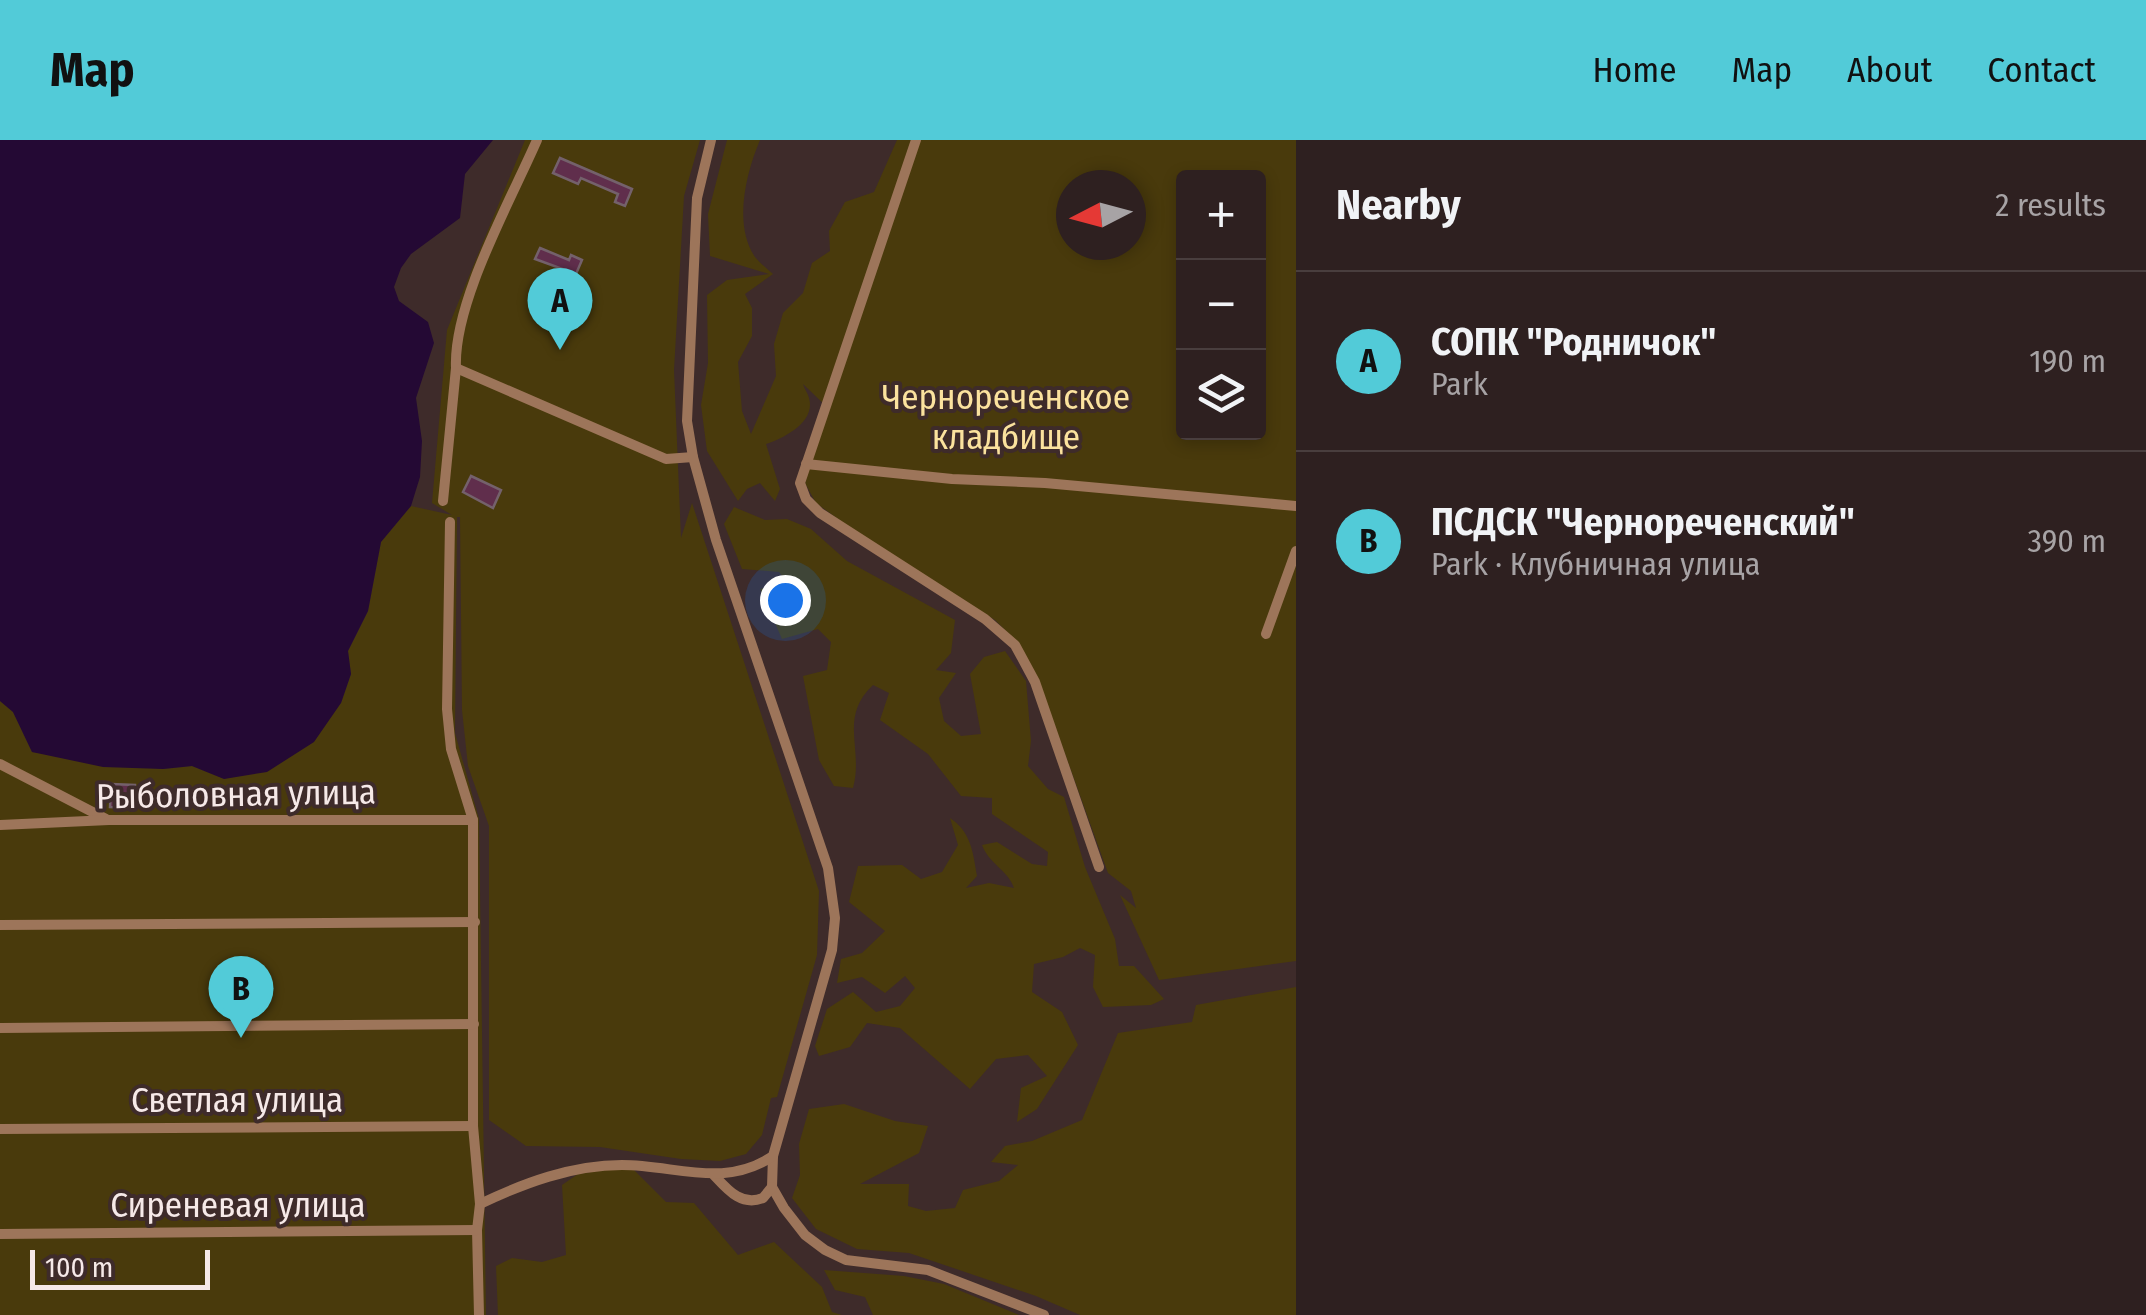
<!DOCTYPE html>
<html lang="en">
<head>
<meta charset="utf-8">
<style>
  :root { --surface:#2e2020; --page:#3a2d2d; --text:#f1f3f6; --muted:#a7a3a5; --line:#493e3e; --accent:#52cbd8 }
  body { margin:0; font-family:"Fira Sans Condensed",sans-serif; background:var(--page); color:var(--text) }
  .controls { position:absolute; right:30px; top:30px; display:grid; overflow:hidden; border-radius:10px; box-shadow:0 5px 15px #0003 }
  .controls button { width:90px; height:90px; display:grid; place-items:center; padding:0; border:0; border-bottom:2px solid var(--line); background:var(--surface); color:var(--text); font:50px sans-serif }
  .compass { position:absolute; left:1056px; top:30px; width:90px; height:90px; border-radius:50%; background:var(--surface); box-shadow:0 5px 15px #0003; rotate:264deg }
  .scale { position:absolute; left:30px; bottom:25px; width:180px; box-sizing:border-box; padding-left:10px; border:5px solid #f6e9e8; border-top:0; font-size:28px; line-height:35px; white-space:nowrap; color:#f6e9e8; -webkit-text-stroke:8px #3e2b2a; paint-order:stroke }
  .you { position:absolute; left:785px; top:460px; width:35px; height:35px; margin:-25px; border:8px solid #fff; border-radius:50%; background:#1a73e8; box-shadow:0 0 0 15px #1a73e833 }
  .badge { display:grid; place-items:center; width:65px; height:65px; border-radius:50%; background:var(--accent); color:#111; font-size:32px; font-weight:700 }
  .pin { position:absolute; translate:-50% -82px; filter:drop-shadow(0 2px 5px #0008) }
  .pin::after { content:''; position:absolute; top:52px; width:35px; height:30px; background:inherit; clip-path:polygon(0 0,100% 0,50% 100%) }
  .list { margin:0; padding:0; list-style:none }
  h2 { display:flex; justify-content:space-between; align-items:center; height:130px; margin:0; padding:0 40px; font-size:42px }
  h2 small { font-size:32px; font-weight:400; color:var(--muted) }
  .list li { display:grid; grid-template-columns:65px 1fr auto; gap:30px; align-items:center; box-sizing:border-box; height:180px; padding:0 40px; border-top:2px solid var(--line) }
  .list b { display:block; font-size:38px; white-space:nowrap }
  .list p { margin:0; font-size:32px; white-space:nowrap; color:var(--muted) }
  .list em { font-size:32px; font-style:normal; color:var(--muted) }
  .icon { flex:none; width:55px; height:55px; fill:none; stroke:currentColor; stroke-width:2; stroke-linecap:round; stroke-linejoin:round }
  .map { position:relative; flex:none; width:1296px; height:1175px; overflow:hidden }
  header { display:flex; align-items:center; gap:60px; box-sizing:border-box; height:140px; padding:0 50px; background:var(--accent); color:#111 }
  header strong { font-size:48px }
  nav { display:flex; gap:55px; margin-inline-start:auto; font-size:35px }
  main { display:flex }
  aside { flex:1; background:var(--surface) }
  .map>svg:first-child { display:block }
  .green { fill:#493a0c; fill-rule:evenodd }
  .water { fill:#240934 }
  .building { fill:#602e4c; stroke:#74616b; stroke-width:2.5 }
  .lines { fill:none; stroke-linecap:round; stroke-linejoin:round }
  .street { stroke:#9d755a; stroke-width:10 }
  .labels { text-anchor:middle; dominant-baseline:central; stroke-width:8; stroke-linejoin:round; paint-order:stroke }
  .park-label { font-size:35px; fill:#fbe29e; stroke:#3e2b2a }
  .street-label { font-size:35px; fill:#f6e9e8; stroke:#3e2b2a }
</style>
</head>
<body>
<header>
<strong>Map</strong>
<nav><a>Home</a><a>Map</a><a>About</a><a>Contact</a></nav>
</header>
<main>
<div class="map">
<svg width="1296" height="1175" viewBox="0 0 1296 1175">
  <rect width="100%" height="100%" fill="#3e2b2a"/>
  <g class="green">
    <path d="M525,0H700L684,56L674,230L681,398L692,363L819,751L817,815L777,957L771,958L762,995L746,1014L720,1021L681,1019L600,1007L526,1006L489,980V686L468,626L462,570L460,377H457L455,593L479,679L486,1175H0V561L13,572L32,612L163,629L192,626L225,639L341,563L351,534L348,511L368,471L381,402L411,366L452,375L432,363L447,190Z"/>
    <path d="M727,0H760C746,33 733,85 755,117C760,123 767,129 773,134L745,154L752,168V196L738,222L742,271L751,294L776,236L774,204L783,173L803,153L812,123L830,111L829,91L845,62L874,52L897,0H1296V821L1159,840L1120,755L1136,768L1131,751L1108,733L1038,539L1019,504L995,480L874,405L816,363L805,343L828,268L803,244C804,249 808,253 809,258C816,282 784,298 766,304L780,349L775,361L760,343L747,349L738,361L707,311L701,265L708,223L707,155L727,140L769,134L710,116L708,74ZM1184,38H1258V292H1184ZM1071,45H1131V105H1071Z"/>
    <path d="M734,367L765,380L787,379L811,389L847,421L955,480L951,513L936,530L956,533L939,558L944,581L961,596L981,594L970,534L984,517L1005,511L1026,541L1031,601L1028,626L1048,649L1064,657L1085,727L1115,799L1119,826H1134L1164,859L1151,865L1103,867L1093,847L1095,815L1080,808L1063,817L1034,824L1032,852L1062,872L1078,905L1037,969L1017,982L1021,948L1047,936L1028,915L996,919L970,949L900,888L867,883L850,907L819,916L815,906L827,869L853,852L876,872L900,866L915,848L905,836L885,853L862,837L837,843L841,819L862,813L885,791L849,762L858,726L902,725L921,739L942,732L958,705L950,678C971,692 973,712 977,736L966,748L989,743L1014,748C1008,730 989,724 982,705L997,702L1032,724L1047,726L1048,712L992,674V658L961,656L928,614L880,580L889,553L873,545C838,578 864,609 853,648L834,646L819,620L803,536L827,530L831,502L818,489L782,499L760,449L787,442L779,432L742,429L724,384Z"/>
    <path d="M1296,847V1175H1080L1036,1156L909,1113L857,1109L816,1089L792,1058L800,1035L799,1004L809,969L844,964L895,981L928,986L919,1013L860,1044H909L908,1066L926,1071L955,1068L963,1050L999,1041L1018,1025L991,1022L1005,1006L1032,1001L1082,980L1118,893L1192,882L1196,865Z"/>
    <path d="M604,1030H634L666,1062L694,1063L738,1115L774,1102L822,1147L832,1172L842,1175H498L496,1126L512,1118L542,1122L566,1115L562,1045L578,1034Z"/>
    <path d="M824,1130L904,1136L944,1144L1019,1175H873L865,1157L835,1150Z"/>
  </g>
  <path class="water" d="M0,0H493L465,34L460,78L411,114L401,128L394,147L399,161L428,182L434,203L416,258L422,301L420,337L411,366L381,402L368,471L348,511L351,534L341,563L314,602L267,632L224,639L192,626L163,629L103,627L32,612L13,572L0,561Z"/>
  <g class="building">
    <path d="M560,18L632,49L625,66L615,62L618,54L581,38L578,44L553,33Z"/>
    <path d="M540,108L569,120L571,115L582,120L576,134L535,119Z"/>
    <path d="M471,336L501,350L493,368L463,352Z"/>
    <path d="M111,644L135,645L134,668L110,667Z"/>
  </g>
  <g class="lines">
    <g class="street">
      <path d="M916,0L800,343L806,359L820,373L985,479L1015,505L1035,542L1099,727"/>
      <path d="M456,228L666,319L693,317"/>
      <path d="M806,324L952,339L1045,343L1296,366"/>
      <path d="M443,361L456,228C453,163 510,62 537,0"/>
      <path d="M450,382L447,569L451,609L473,680V986L480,1064L477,1090L479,1175"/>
      <path d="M1266,494L1296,411"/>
      <path d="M0,624L106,679"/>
      <path d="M0,685L109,680H473"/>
      <path d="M0,785L475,782"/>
      <path d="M0,888L474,884"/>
      <path d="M0,989L473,986"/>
      <path d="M773,1016L772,1047L784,1068L805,1095L825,1110L846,1120L928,1130L1044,1175"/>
      <path d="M713,1034C727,1049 741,1067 763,1058L772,1047"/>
      <path d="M480,1064C524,1043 572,1025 622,1025C676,1025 724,1049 773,1016L832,810L835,778L828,728L716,400L693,317L687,281L697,58L711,0"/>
      <path d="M0,1094L477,1090"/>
    </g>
  </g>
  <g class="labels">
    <g class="park-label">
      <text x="1006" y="257">Чернореченское<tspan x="1006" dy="40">кладбище</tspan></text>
    </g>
    <g class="street-label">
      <text transform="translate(236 654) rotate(-1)">Рыболовная улица</text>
      <text x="237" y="960">Светлая улица</text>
      <text x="238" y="1065">Сиреневая улица</text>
    </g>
  </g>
</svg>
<div class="controls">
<button>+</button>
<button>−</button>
<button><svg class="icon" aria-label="layers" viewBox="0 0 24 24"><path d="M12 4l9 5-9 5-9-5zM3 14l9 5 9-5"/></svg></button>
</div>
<svg class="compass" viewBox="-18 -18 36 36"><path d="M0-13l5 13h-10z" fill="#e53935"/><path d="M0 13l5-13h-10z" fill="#a7a3a5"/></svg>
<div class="scale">100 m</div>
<div class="you"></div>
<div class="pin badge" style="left:560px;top:210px">A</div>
<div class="pin badge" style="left:241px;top:898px">B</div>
</div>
<aside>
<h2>Nearby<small>2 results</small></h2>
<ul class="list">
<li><span class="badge">A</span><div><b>СОПК &quot;Родничок&quot;</b><p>Park</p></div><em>190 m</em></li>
<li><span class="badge">B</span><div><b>ПСДСК &quot;Чернореченский&quot;</b><p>Park · Клубничная улица</p></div><em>390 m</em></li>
</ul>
</aside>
</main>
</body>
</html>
